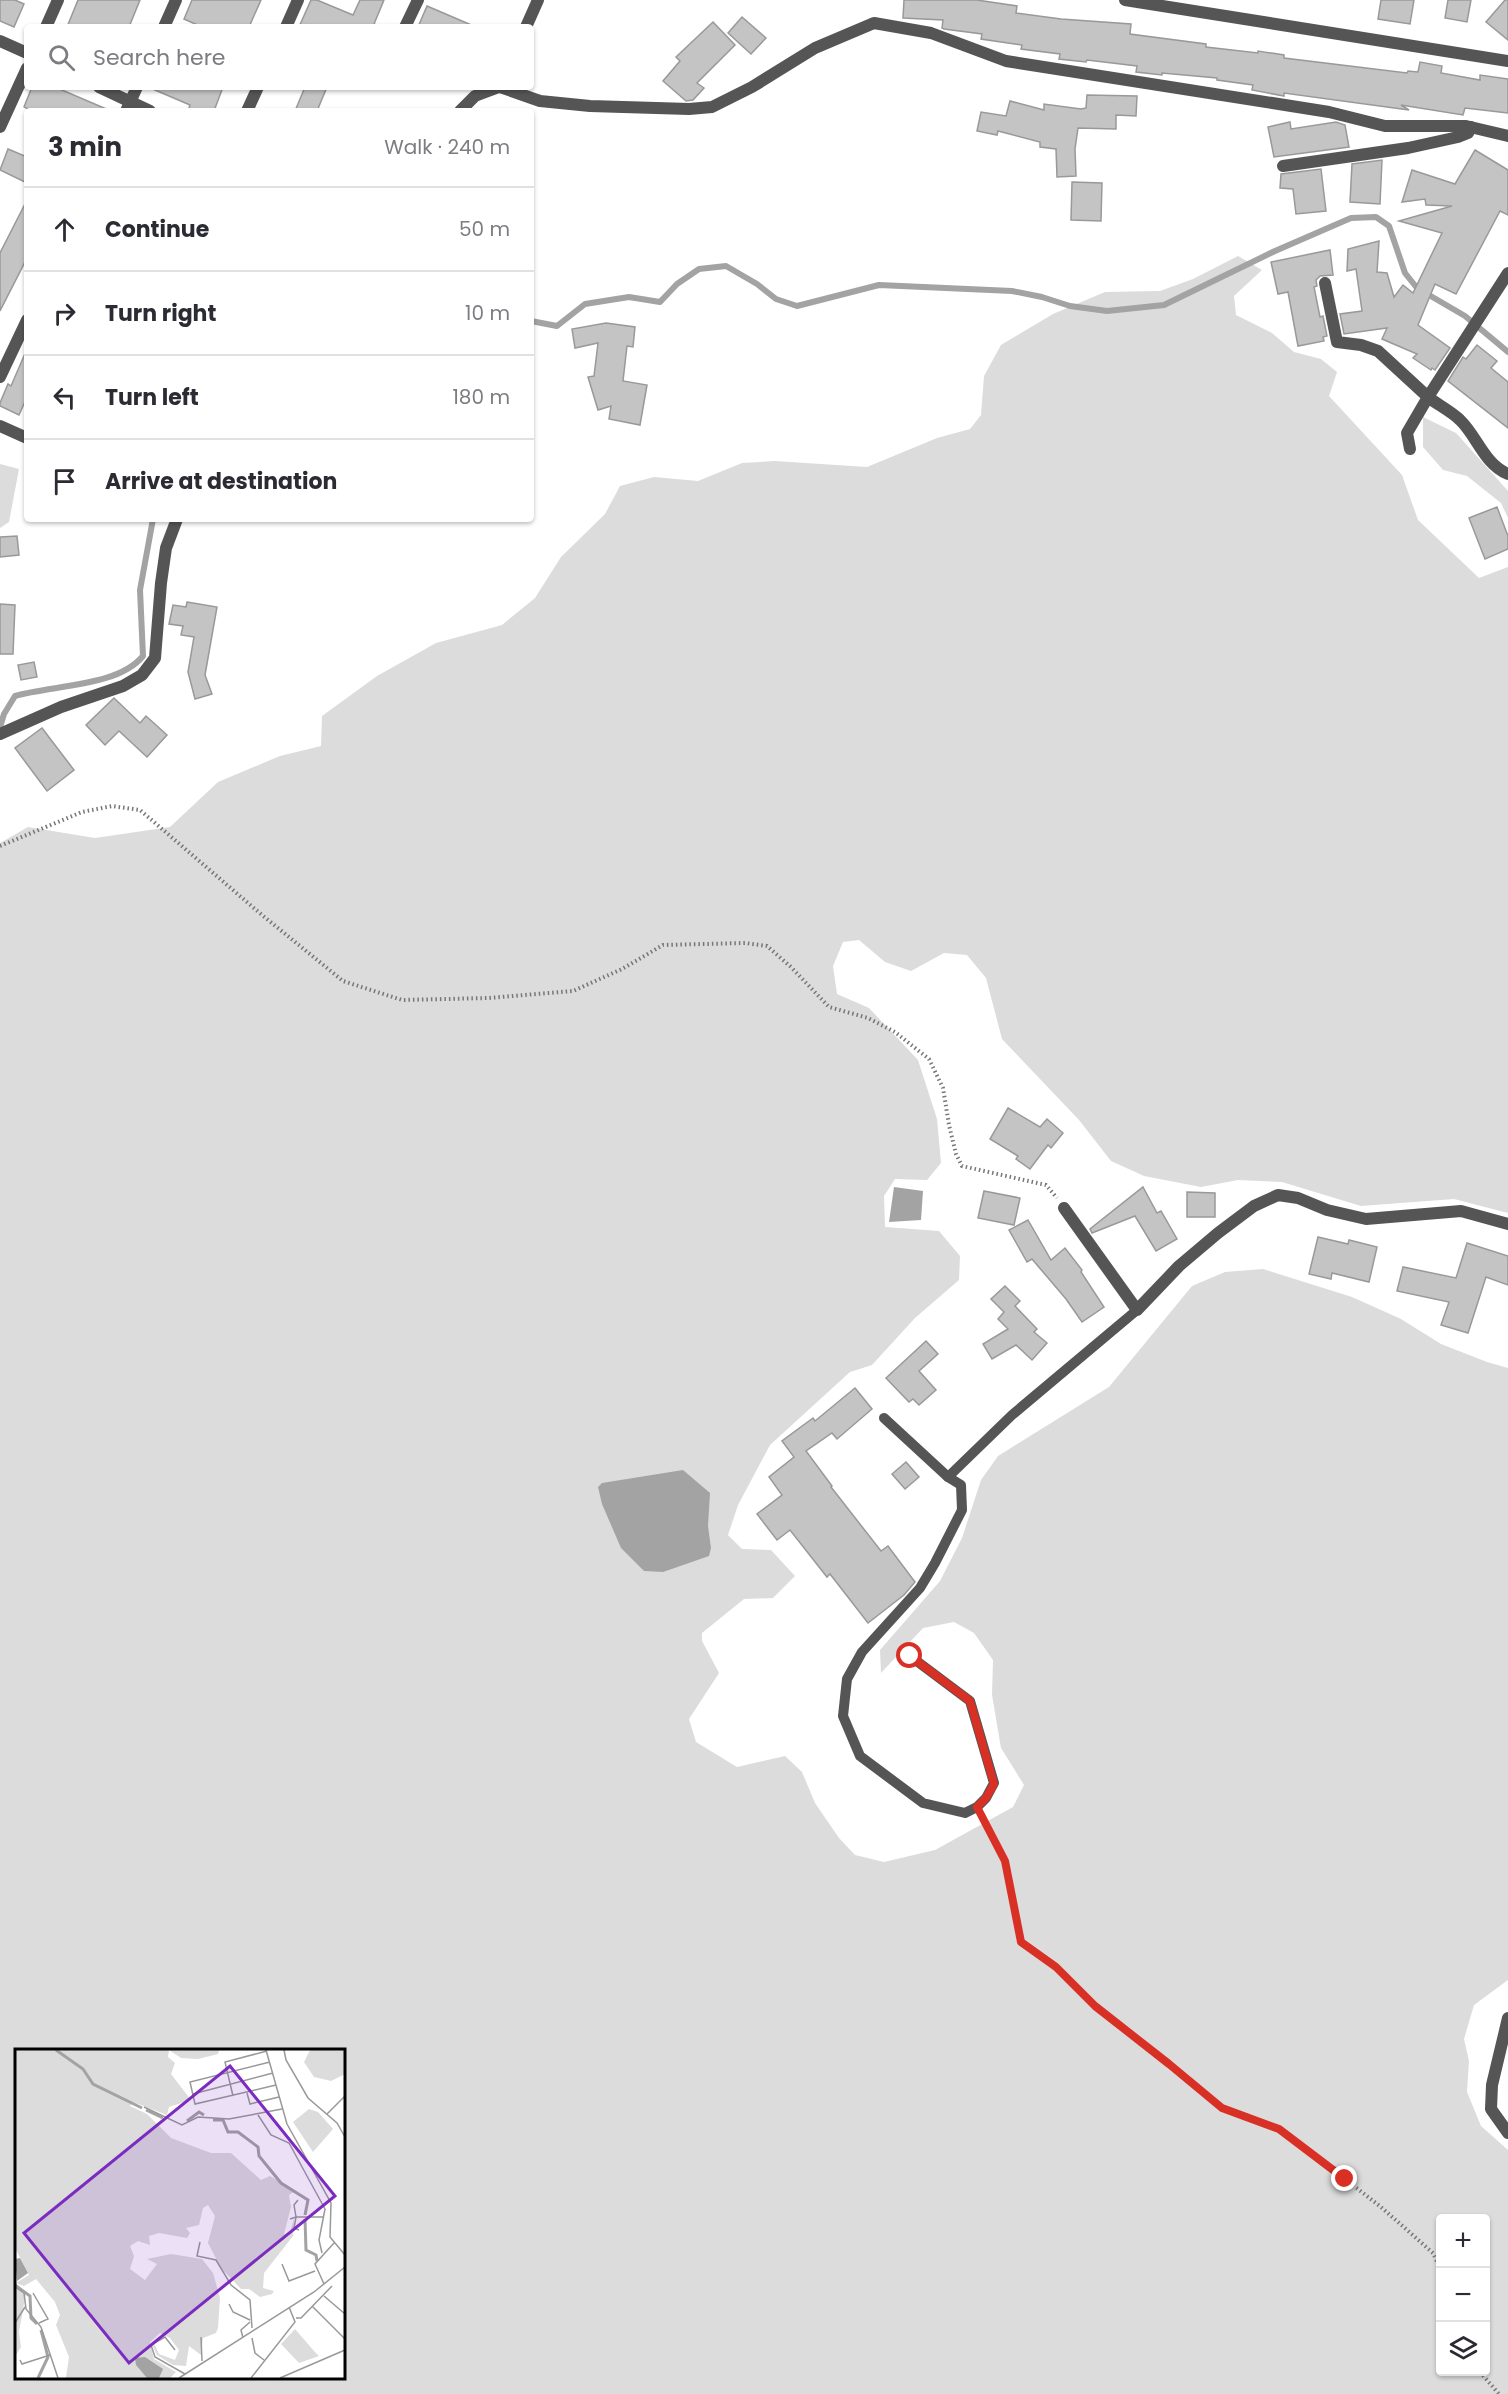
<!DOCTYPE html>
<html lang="en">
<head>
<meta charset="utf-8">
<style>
  :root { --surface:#fff; --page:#f7f7f7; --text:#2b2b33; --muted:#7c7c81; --line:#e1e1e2 }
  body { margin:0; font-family:Poppins,sans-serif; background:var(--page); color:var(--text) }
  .controls { position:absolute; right:18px; bottom:18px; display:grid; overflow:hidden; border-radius:6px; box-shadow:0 2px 4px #0004 }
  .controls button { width:54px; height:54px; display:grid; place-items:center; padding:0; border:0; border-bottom:2px solid var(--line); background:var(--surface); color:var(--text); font:30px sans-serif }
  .stop { position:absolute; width:18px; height:18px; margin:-14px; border:4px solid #d93025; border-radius:50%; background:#fff }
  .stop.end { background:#d93025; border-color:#fff; box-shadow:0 2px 6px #0008 }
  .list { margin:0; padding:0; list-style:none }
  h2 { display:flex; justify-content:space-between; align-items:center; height:78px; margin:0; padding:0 24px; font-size:26px }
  h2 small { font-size:20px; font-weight:400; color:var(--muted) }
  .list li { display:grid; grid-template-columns:39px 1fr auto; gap:18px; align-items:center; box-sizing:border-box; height:84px; padding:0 24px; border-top:2px solid var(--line) }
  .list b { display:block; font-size:22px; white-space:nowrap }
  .list em { font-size:20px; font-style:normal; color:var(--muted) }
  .icon { flex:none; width:33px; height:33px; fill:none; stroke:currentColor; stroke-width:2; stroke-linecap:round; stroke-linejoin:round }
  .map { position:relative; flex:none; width:1508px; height:2394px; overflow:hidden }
  .search { position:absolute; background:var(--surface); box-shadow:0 2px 4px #0004; left:24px; top:24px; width:510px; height:66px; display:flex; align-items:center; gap:15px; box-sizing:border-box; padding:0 21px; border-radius:6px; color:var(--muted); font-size:22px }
  .panel { position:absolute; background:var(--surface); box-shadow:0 2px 4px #0004; left:24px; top:108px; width:510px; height:414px; border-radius:6px }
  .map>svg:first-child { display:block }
  .green { fill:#dcdcdc; fill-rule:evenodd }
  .water { fill:#a3a3a3 }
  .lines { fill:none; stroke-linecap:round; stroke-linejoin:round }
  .stream { stroke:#a3a3a3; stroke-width:6 }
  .building { fill:#c4c4c4; stroke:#999; stroke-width:1.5 }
  .path { stroke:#777; stroke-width:4; stroke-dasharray:1.5 3; stroke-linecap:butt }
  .service { stroke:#555; stroke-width:10 }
  .minor { stroke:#555; stroke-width:12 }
  .route { stroke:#d93025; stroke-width:8 }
  .inset-river { fill:none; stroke:#a3a3a3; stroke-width:3 }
  .inset-road { fill:none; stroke:#999; stroke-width:1.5 }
  .view { fill:#7b2cbf; fill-opacity:0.15; stroke:#7b2cbf; stroke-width:3 }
  .inset-edge { fill:none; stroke:#000; stroke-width:3 }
</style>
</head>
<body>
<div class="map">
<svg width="1508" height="2394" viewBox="0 0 1508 2394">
  <rect width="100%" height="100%" fill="#fff"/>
  <g class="green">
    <path d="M1238,256L1262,270L1234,296L1236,315L1272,333L1294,352L1321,359L1337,372L1329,396L1402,475L1418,520L1479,578L1508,567V1213L1454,1199L1361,1206L1282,1182L1238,1180L1201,1187L1144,1176L1111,1161L1079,1120L1002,1039L986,978L967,955L944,953L911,971L885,962L859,940L843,942L833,966L837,994L869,1008L918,1060L937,1119L941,1163L927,1180L895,1179L884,1196L885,1227L939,1231L960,1256L959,1280L915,1318L872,1365L850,1372L770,1445L738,1505L728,1535L742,1549L771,1550L795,1576L773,1598L744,1599L702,1633V1641L719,1673L689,1719L696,1742L737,1767L785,1756L802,1772L815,1803L839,1838L855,1855L884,1862L935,1850L1013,1807L1024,1785L1001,1748L992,1695L993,1660L974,1633L954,1622L923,1628L881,1673L880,1650L940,1581L962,1538L981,1480L998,1456L1109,1387L1192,1286L1225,1272L1263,1269L1352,1297L1401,1319L1441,1344L1487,1362L1508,1368V1980L1474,2005L1464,2039L1469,2061L1467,2092L1481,2126L1508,2150V2394H0V843L28,827L95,838L170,827L218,782L280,756L321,746L322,716L377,676L436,643L502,625L535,598L561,557L605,514L620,486L654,477L698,481L742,463L775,461L867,467L937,438L970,429L981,415L984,376L1001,345L1053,314L1105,292L1160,291L1193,279ZM16,2050H344V2378H16ZM1440,2218H1486V2372H1440Z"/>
    <path d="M1423,417L1456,433L1508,491V518L1501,503L1467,476L1443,470L1423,447Z"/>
    <path d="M0,464L19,469L9,522L0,528Z"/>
  </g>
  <g class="water">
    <path d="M894,1187L923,1191L921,1220L889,1222Z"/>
    <path d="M683,1470L710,1493L708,1526L711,1548L709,1556L663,1572L644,1571L621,1548L602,1504L598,1487L602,1483Z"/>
  </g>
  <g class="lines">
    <g class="stream">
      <path d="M531,321L557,326L585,304L629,297L660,302L677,284L699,269L726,266L757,284L776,299L797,306L879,285L1012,291L1042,297L1070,306L1107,311L1164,305L1275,251L1351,218L1376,217L1389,226L1405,273L1417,288L1465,316L1508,352"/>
      <path d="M0,727L4,714L15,696C52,685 118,687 143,656L140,590L153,519"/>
    </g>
  </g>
  <g class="building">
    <path d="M0,0H15L24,4L14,27L0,21Z"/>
    <path d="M78,0H140L129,27H67Z"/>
    <path d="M192,0H261L249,27H202L184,19Z"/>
    <path d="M311,0H317L353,15L360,0H384L374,24L381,27H299Z"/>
    <path d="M904,0H977L1017,6L1016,13L1061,19L1131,24L1130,34L1206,44V47L1258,53V51L1284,55V58L1407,73L1408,71L1418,72L1420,62L1442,66L1441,73L1480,80V75L1508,79V113L1465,108L1463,115L1401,105L1409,110L1284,93V96L1252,90L1253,85L1217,80V78L1162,73V75L1136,72L1137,66L1087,60L1086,62L1059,59L1060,54L1021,49L1022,45L981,39L982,34L944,29L942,28L943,20L903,18Z"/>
    <path d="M1381,0H1414L1410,24L1378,19Z"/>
    <path d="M1448,0H1471L1467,22L1445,18Z"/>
    <path d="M1505,0H1508V40L1486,22Z"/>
    <path d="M427,6L476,27H418Z"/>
    <path d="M742,17L766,38L751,54L728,33Z"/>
    <path d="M713,22L735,45L697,83L704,88L693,100L686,101L663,81L680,61L676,57Z"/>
    <path d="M32,87H55L111,111H32L24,107Z"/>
    <path d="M148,87H223L214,111H188L190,105Z"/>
    <path d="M305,87H327L317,111H295Z"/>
    <path d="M1087,95L1137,96L1136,116L1116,115V129L1078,128L1075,149L1076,176L1057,177L1056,149L1040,147V142L998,131L997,135L977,131L981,112L1006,116L1010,101L1044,110V104L1081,109L1086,108Z"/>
    <path d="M1290,122L1291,129L1336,122L1345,125L1349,147L1274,157L1268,127Z"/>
    <path d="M8,149L27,157V183L0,170Z"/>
    <path d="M1475,150L1508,170V215L1500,211L1456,294L1435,284L1418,325L1450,348L1435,370L1432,368L1431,370L1413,358L1417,354L1382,339L1387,328L1344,334L1340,314L1362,311L1356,269L1347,271L1348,249L1379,241L1377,272L1387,273L1394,297L1403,285L1413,293L1442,233L1399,221L1452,206L1426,205L1425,199L1402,202L1412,170L1455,184Z"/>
    <path d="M1382,160L1380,204L1350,202L1352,164Z"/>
    <path d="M1321,169L1326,211L1296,214L1293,189L1280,188L1281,174Z"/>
    <path d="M1072,182L1102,183L1101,221L1071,220Z"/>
    <path d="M27,200V258L0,311V253Z"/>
    <path d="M1330,250L1333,275L1320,276L1316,280L1317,286L1314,287L1320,317L1323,316L1327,336L1323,337L1324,341L1298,346L1288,292L1278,294L1271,262Z"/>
    <path d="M606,323L635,327L633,347L627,346L623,381L647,385L640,425L609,419L611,406L598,410L588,377L594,376L598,343L575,348L572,329Z"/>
    <path d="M1477,345L1497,361L1491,368L1508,382V428L1448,381L1463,357L1466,359Z"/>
    <path d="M27,349V397L19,415L0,406V403L8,384L11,386Z"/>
    <path d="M1497,507L1508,536V549L1485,559L1469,518Z"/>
    <path d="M17,536L19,555L0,557V537Z"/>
    <path d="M187,602L217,607L205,675L212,694L195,699L188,672L194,637L181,635L183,626L169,624L173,605L186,607Z"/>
    <path d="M0,604L15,605L13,654H0Z"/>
    <path d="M34,662L37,677L21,680L18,665Z"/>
    <path d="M114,698L140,723L146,716L167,735L147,757L119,731L105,745L86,725Z"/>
    <path d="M42,728L74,770L47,791L15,748Z"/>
    <path d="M1008,1108L1040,1127L1047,1119L1063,1133L1051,1148L1048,1145L1030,1169L1016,1159L1018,1156L990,1139Z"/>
    <path d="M1143,1187L1157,1213L1161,1211L1177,1239L1156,1251L1135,1216L1092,1233L1090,1229Z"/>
    <path d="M984,1191L1020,1198L1014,1225L978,1218Z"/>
    <path d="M1187,1192L1215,1193V1217H1187Z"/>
    <path d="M1028,1220L1051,1260L1065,1248L1082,1270L1081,1272L1104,1307L1082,1322L1066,1299L1032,1259L1027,1262L1009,1230Z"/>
    <path d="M1318,1237L1348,1244L1349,1240L1377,1247L1369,1282L1332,1273L1331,1279L1309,1274Z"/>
    <path d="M1467,1243L1508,1256V1285L1486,1277L1468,1333L1441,1325L1449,1302L1397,1291L1403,1267L1456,1278Z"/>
    <path d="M1005,1286L1020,1301L1015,1306L1037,1329L1034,1332L1047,1343L1032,1360L1016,1345L992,1359L983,1344L1008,1329L998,1319L1004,1312L991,1299Z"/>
    <path d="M926,1341L938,1354L919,1371L936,1390L919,1405L913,1399L909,1402L886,1378Z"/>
    <path d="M855,1388L872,1409L837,1439L832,1433L806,1451L832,1486L831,1487L881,1551L888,1546L915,1582L904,1595L868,1623L830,1574L827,1577L790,1530L777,1540L757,1514L782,1495L769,1477L794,1457L782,1441L813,1418L815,1421Z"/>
    <path d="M906,1462L919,1477L905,1489L892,1474Z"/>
  </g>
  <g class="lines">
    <g class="path">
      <path d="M0,846L82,812L112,806L140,810L262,915L343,981L402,1000L489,998L573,991L622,969L663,945L745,943L767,946L791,967L829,1007L868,1018L895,1032L929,1059L943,1088L949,1125L956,1154L962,1166L1046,1185L1057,1198"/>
      <path d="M983,1819L1005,1861L1021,1942L1056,1967L1095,2006L1169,2064L1222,2108L1279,2129L1345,2179L1381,2207L1433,2253L1440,2268"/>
      <path d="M1480,2372L1499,2394"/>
    </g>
    <g class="service">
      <path d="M884,1418L948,1477L1012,1415L1137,1310"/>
      <path d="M910,1656L970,1701L994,1783L986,1798L977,1807L965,1813L923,1803L860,1756L843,1716L847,1679L862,1652L920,1588L935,1563L962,1510L961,1485L948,1477"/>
    </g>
    <g class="minor">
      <path d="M1125,0L1508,61"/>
      <path d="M46,27L58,0"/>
      <path d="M164,27L176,0"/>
      <path d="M286,27L298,0"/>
      <path d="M405,27L418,0"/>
      <path d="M526,27L538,0"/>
      <path d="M0,41L27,53"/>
      <path d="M99,87L150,111"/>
      <path d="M500,87L540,101L590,106L689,109L712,107L752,87L815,48L874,23L931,33L1006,61L1329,112L1385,126H1466L1508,136"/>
      <path d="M126,111L137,87"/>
      <path d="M247,111L258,87"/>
      <path d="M460,111L475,96L499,87"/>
      <path d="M0,127L27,68"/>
      <path d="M1283,166L1408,148L1458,137L1468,133L1471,127"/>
      <path d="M1508,273L1428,397C1438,405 1451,411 1460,420C1477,436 1484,464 1508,474"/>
      <path d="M1325,283L1337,342L1361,345L1378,351L1428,397L1407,433L1410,449"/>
      <path d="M0,377L27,320"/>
      <path d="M0,426L27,438"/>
      <path d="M0,734L61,707L123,686L142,675L155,658L161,583L166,548L177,519"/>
      <path d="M1064,1208L1137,1310L1179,1266L1218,1233L1254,1206L1278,1195L1298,1198L1327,1210L1366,1219L1461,1211L1508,1224"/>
      <path d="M1508,2018L1492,2085L1491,2109L1508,2133"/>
    </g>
  </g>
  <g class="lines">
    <path class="route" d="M910,1656L970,1701L994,1784L986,1798L977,1807L1005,1861L1021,1942L1056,1967L1095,2006L1169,2064L1222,2108L1279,2129L1345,2179"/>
  </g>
  <g transform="translate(15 2049)">
    <rect width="330" height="330" fill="#fff"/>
    <path d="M0,1H204L203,5L183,10L166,9L154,1L153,8L160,14L156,25L176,51L154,58L152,66L118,53L115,57L132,65L156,89L196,104H216L246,131L255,127L280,142L274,146L276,158L269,185L274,187L279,169L278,187L249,224L248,239L259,242L257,245L245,248L234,240H226L206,219L193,194L200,167L193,156L188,159L184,176L171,179L175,184L172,189L144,184L134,187L135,196L123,192L115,197L119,207L115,220L130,231L142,215L132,210L156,205L187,210L198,224L205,249L203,279L201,284L188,289L186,306L174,297L171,317L158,316L142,306L138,298L139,294L144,305L160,311L164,301L155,289L145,284L135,293L139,310L161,323L155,329H51L54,308L41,276L45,266L40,253L21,230L9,237L1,234L14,226L0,199ZM295,1H330V25L316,32L299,28L289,13ZM294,60L303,63L318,80L298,103L278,73ZM0,237L11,243L4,283L6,298L1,306ZM280,280L299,302L304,307L284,314L266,295Z" fill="#dcdcdc"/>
    <path d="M5,209L13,224L2,232L0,210ZM130,308L148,320L144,329H132L121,316L120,309Z" fill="#a3a3a3"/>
    <path class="inset-river" d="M41,1L68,20L78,35L127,59M131,61L148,69M198,71H208L213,83H223L243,98L244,107L266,134L293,151L290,166M172,72L184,63L189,66M290,170L291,201L301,206L302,212M0,236L15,247L16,269L22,275M23,329L33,308L26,281"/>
    <path class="inset-road" d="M251,1L272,75L316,154L315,188L330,206M269,1L271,11L293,49L322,74L330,88M255,13L175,33L180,55L261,36M232,44L235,55L264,48M178,45L258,24M218,47L210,13L252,2M129,58L167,76L183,68L214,70L267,60M312,65L330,47M243,66L256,86L274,94L310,160L304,191L307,204M275,170L281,168L279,156L283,151M284,181L279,179L281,168H309M185,193L182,207L201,211L216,236L235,251L237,279M267,215L274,232L300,222M309,235L300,215L319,194M0,238L9,244L11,260L26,278L43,329M18,244L33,270L24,274M309,247L330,265M214,255L218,263L235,271M297,257L330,290M281,269H286L317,237M0,274L10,258M186,288L187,312M228,289L226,281L235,273M237,289L240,304L249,311M160,301L150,288L136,296L140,308L170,325M5,311L7,315L35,306M164,329L299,243L330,218M236,329L280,273L274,258M265,329L330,301"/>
    <path class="view" d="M215,17L320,147L114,314L9,184Z"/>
    <rect width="330" height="330" class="inset-edge"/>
  </g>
</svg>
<div class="controls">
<button>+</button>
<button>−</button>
<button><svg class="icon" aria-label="layers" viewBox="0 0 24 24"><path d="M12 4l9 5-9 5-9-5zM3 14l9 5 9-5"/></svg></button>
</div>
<div class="stop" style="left:910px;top:1656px"></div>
<div class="stop end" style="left:1345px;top:2179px"></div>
<div class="search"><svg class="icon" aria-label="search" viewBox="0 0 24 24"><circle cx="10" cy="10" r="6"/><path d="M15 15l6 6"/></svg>Search here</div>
<section class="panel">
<h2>3 min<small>Walk · 240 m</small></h2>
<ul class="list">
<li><svg class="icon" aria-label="ahead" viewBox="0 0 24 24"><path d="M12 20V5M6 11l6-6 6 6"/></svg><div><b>Continue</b></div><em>50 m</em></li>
<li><svg class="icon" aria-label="right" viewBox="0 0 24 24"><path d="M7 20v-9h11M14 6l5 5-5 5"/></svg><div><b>Turn right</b></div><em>10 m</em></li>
<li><svg class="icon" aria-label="left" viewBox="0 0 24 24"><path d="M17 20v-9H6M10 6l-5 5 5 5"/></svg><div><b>Turn left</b></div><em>180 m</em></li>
<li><svg class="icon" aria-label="arrive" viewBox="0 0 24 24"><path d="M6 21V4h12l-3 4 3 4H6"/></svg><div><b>Arrive at destination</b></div></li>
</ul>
</section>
</div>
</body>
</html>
